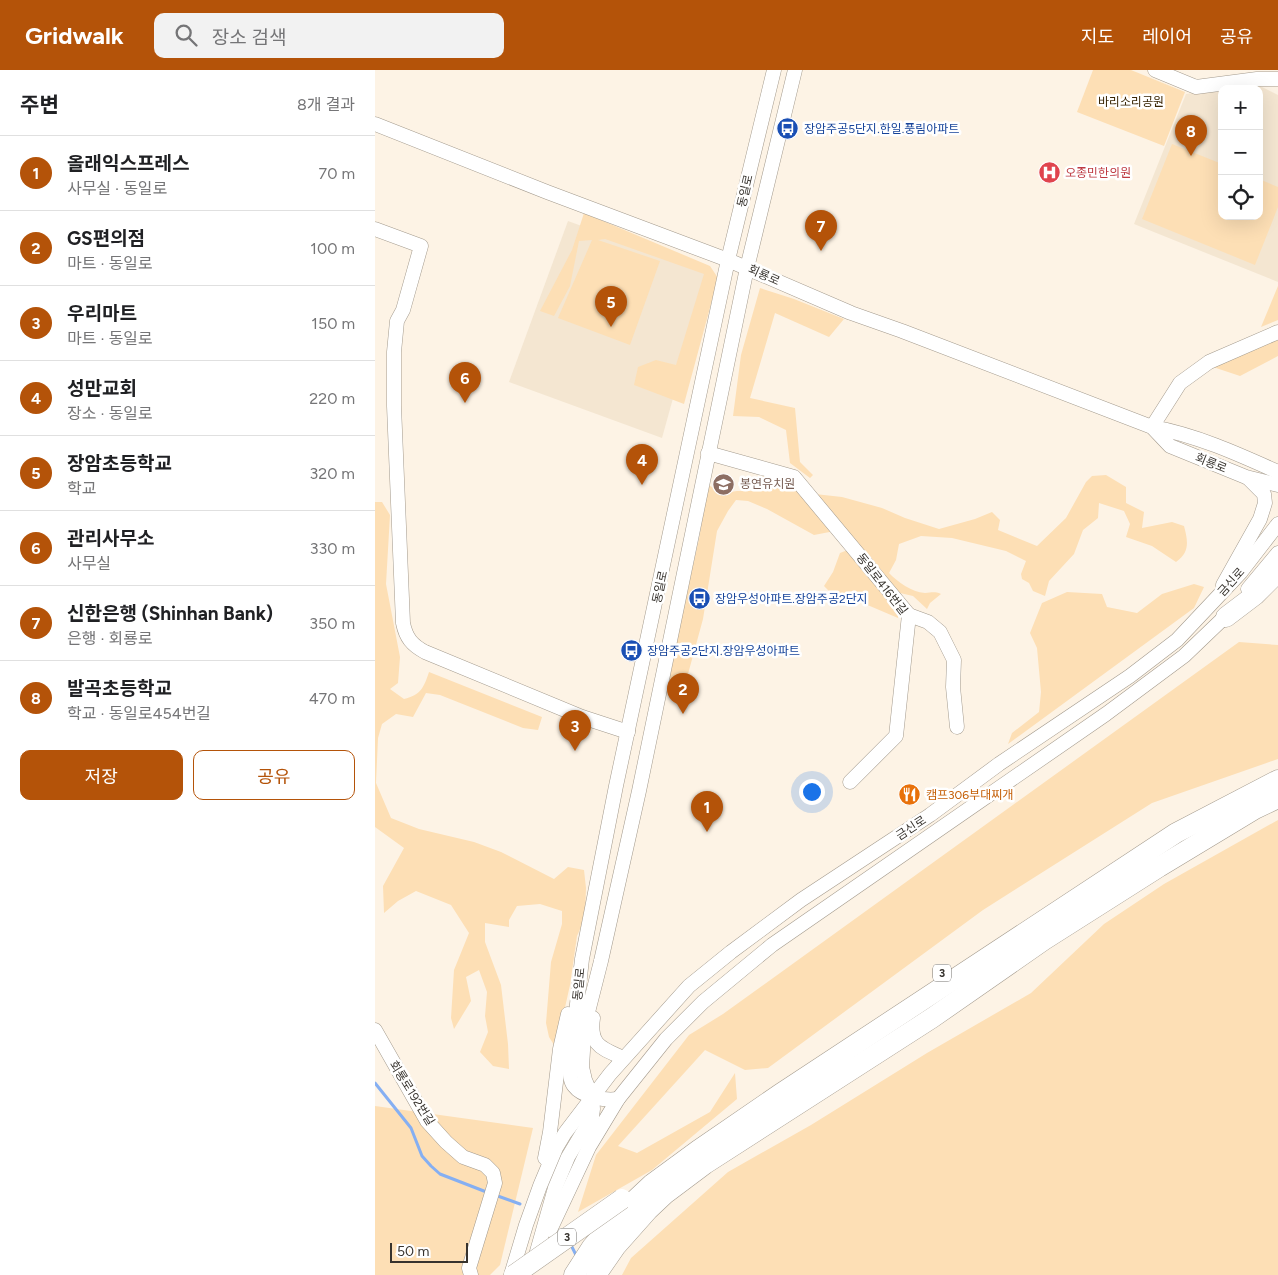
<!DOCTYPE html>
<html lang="ko">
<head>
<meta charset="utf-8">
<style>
  :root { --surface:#fff; --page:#f2f2f2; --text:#202124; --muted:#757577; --line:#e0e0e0; --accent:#b45309 }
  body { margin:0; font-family:Figtree,"Noto Sans KR",sans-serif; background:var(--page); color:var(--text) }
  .controls { position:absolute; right:15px; top:15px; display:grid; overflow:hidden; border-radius:10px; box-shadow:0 5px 20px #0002 }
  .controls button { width:45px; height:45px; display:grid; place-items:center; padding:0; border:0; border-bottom:1px solid var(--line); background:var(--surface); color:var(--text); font:25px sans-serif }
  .scale { position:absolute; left:15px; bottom:12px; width:78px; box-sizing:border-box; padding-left:5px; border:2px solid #37332e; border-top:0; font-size:14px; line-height:18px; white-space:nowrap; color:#37332e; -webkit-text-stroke:4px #fff; paint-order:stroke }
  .you { position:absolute; left:436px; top:721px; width:18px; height:18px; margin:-12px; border:4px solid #fff; border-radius:50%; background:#1a73e8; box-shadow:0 0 0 8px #1a73e833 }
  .badge { display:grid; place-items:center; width:32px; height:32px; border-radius:50%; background:var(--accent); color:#fff; font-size:16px; font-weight:700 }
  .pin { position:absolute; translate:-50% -41px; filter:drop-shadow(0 1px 2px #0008) }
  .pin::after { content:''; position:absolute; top:26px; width:18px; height:15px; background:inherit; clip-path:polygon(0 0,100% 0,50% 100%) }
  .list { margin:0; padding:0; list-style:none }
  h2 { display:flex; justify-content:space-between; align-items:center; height:65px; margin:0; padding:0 20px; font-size:21px }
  h2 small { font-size:16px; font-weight:400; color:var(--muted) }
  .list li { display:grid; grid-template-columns:32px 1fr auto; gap:15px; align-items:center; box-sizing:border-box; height:75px; padding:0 20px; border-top:1px solid var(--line) }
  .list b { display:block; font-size:19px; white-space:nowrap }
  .list p { margin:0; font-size:16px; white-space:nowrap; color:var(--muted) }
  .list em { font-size:16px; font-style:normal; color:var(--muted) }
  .actions { display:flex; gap:10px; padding:15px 20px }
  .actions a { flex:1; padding:11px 0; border:1px solid var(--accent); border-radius:10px; text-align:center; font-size:18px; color:var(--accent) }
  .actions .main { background:var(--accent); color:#fff }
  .icon { flex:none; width:28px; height:28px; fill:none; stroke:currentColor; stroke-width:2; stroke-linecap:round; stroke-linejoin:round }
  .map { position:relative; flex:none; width:903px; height:1205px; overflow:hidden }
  header { display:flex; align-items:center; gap:30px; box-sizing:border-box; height:70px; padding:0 25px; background:var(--accent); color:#fff }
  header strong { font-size:24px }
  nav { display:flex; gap:28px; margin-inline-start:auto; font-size:18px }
  .search { width:350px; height:45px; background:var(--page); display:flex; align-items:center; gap:12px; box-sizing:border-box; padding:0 18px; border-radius:10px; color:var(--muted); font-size:19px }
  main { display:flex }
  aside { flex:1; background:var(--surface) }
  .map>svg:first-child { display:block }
  .built { fill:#f4e6d1 }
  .green { fill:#fddfb5 }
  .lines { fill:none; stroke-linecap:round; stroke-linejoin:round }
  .stream { stroke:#85aff2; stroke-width:3 }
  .minor-casing { stroke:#a39a8d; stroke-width:15 }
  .highway-casing { stroke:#a39a8d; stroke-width:21 }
  .minor { stroke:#fff; stroke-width:14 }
  .highway { stroke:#fff; stroke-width:20 }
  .highway-bridge-casing { stroke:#a39a8d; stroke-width:21; stroke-linecap:butt }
  .highway-bridge { stroke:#fff; stroke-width:20 }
  .labels { text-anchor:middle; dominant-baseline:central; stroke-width:5; stroke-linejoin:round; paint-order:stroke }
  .shield { fill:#fff; stroke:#73706d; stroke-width:1 }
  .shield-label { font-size:11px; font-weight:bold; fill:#37332e }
  .park-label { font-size:12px; fill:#392504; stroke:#fff }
  .transit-label { font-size:12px; fill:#164399; stroke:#fff; text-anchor:start }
  .health-label { font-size:12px; fill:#be3a42; stroke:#fff; text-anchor:start }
  .street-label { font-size:12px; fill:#37332e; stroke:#fff }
  .education-label { font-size:12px; fill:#785e54; stroke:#fff; text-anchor:start }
  .food-label { font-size:12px; fill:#c56008; stroke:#fff; text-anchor:start }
</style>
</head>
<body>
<header>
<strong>Gridwalk</strong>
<div class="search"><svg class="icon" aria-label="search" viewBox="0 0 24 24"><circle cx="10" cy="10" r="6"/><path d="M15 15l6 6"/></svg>장소 검색</div>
<nav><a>지도</a><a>레이어</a><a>공유</a></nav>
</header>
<main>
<aside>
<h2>주변<small>8개 결과</small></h2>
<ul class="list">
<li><span class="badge">1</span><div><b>올래익스프레스</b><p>사무실 · 동일로</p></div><em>70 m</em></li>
<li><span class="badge">2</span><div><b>GS편의점</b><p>마트 · 동일로</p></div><em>100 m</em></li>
<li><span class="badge">3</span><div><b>우리마트</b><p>마트 · 동일로</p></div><em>150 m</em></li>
<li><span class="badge">4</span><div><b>성만교회</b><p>장소 · 동일로</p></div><em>220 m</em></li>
<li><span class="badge">5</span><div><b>장암초등학교</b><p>학교</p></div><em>320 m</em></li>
<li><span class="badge">6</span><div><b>관리사무소</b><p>사무실</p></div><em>330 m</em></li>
<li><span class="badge">7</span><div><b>신한은행 (Shinhan Bank)</b><p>은행 · 회룡로</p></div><em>350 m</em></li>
<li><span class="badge">8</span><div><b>발곡초등학교</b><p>학교 · 동일로454번길</p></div><em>470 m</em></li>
</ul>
<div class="actions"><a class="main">저장</a><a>공유</a></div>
</aside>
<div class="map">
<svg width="903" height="1205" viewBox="0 0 903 1205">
  <rect width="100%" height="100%" fill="#fdf3e5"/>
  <g class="built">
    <path d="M883,15L903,25V212L759,154L811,24L847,19V146H884V19H852Z"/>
    <path d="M193,151L333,202L287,368L134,312Z"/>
  </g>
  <g class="green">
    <path d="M718,0H756L810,22L789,76L702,42Z"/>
    <path d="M797,74L847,94V146H884V109L903,117V137L880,195L767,149Z"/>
    <path d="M209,143L335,196L343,208L309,334L259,315L263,297L281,290L301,295L329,204L230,169L223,170L285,191L255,275L183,248L217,170L204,171L195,216L179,246L165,241L197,180Z"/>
    <path d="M903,216V250L886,257Z"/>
    <path d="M385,218L419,229L469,249L454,267L400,243L375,328L420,338L425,392L438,405L435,408L415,393L411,360L384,347L358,346L366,285Z"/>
    <path d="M903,267V286L865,306L832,295Z"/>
    <path d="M420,403L440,424L467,427L507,438L530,448L564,459L600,449L617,442L625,450L623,460L662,476L691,448L711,412L717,406L731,405L751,417V433L769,442L767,458L797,452L809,456C813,471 815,482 801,492L777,476L751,467L755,454L749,441L724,433L723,448L708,460L699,484L674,511L670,526L658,521L654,513L647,509L646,504L651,491L631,481L577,468L546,466L524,474L521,490L514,503C523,512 536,522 550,523C556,523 559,521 566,524L555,533L552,539L538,526L525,523L523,538V548L469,525L455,522L449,516L458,502L465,483L483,476L465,460L439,465L392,439L373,431L361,430L353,441L342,461L328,549L310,615L292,608L324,469L333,415L349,423L362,421H387L384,405Z"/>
    <path d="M0,432H7L15,445L11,514L25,587L23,613L15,619L29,629C46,625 49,617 54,602L167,647L163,660L148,658L65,625L51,623L38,647L21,644L7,654L3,668L1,713L16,748L44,759L99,772L126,782L179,809L193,797L209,800L211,818L210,848L202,866L195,915L181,978L174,967L171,953L176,892L187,854V841L165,834L142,836L134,850V857L110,853V872L126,915L133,974L134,999L118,996L105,982L113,962L110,946L112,922L104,900L91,907L96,931L79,959L76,948L79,900L94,863L76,835L41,821L23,831L9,843L8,816L29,778L0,757Z"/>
    <path d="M819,514L829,517L819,538L633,674L637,663L664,642L666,622L662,578L655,563L667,533L692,522L727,524L732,537L762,543L787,524Z"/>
    <path d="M864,572L903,575V689L777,733L608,840L393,998L370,1000L330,980L243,1076L262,1083L335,1042L360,1003L362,1029L277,1100L203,1142L221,1085L314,965L348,944Z"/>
    <path d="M903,750V1205H247L256,1188L353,1102L436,1055L552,983L656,923L729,854L789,814Z"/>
    <path d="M0,1036L158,1058L125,1195L115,1205H0Z"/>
  </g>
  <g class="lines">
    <g class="stream">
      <path d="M0,1013L36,1058L47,1086L56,1096L65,1104L114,1123"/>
      <path d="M120,1125L145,1134"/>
      <path d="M195,1173L202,1187"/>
    </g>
    <defs>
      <g id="minor">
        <path d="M780,0L821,17L882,9H903"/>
        <path d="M0,54L172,122L353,190L476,243L527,261L777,357L795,376L871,407L903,415"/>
        <path d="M0,159L46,176L28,240L22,251L19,282V336L28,553C31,568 37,575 50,582L207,647L253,662"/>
        <path d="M903,262L834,292L805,313L777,357C821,365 863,384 903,402"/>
        <path d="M333,383L419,407L534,545L521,666L475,712"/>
        <path d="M848,515L885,449L890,433L889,424L874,409"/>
        <path d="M873,519L903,483"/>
        <path d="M534,545L553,552L565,562L579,590L578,617L582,657"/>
        <path d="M218,948C214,976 227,978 248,988"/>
        <path d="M0,960L52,1051L71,1072L88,1087L110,1095L118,1103L120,1113L94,1198L96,1205"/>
        <path d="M243,1029C231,1031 207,1027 199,1016C195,1011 195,1004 195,997L207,889L241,716L353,190L399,0"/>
        <path d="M170,1088L175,1062L185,979L193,944"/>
        <path d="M175,1160L214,1077L243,1029L291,969L328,932L397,875L731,644L809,586L857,540"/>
        <path d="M159,1192L180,1118L193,1087L217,1047L218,1039L217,1026L210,1010L207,997L209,964L211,950L226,891L264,721L372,198L420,0"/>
        <path d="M136,1205L151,1155L165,1116L181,1078L190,1063L235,1004L314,916L356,882L426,830L555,745L624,694L755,606L802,570L866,502L903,454"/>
      </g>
      <g id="highway">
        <path d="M851,547L880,525L903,502"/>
        <path d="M199,1205L217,1177L245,1144L277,1114L322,1081L405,1024L801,763L903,710"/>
        <path d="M221,1205L241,1176L273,1140L290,1124L330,1094L557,948L669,870L784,797L880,739L903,728"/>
      </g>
    </defs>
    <use href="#minor" class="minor-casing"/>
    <use href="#highway" class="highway-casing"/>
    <use href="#minor" class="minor"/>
    <use href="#highway" class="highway"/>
    <defs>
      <path id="highway-bridge" d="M139,1205L247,1129"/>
    </defs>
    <use href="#highway-bridge" class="highway-bridge-casing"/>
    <use href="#highway-bridge" class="highway-bridge"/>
  </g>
  <defs>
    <symbol id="bus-disc" viewBox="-11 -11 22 22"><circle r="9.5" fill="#1a4fb4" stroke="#fff"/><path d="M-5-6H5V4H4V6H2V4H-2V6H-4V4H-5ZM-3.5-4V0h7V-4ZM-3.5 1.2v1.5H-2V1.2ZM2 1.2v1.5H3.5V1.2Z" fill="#fff"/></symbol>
    <symbol id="hospital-disc" viewBox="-11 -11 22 22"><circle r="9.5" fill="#e0444e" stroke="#fff"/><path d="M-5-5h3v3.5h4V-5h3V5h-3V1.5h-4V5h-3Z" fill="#fff"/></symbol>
    <symbol id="school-disc" viewBox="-11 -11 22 22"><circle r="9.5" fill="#8d6e63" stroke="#fff"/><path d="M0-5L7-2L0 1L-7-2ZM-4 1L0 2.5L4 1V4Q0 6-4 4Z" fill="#fff"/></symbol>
    <symbol id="restaurant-disc" viewBox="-11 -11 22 22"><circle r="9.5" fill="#e8710a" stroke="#fff"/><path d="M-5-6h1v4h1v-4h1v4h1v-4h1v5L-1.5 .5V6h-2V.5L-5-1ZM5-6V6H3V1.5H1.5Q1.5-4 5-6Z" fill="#fff"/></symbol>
  </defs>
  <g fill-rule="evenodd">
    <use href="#bus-disc" x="400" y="46" width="25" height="25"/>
    <use href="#hospital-disc" x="662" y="90" width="25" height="25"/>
    <use href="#school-disc" x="336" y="402" width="25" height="25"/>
    <use href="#bus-disc" x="312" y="516" width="25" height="25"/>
    <use href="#bus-disc" x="244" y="568" width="25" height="25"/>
    <use href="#restaurant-disc" x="522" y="712" width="25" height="25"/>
  </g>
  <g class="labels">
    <g class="shield">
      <rect x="558" y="894.5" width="18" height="17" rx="4"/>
      <rect x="183" y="1158.5" width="18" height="17" rx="4"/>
    </g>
    <g class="shield-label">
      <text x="567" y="903">3</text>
      <text x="192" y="1167">3</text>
    </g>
    <g class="park-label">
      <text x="756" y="32">바리소리공원</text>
    </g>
    <g class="transit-label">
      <text x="429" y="59">장암주공5단지.한일.풍림아파트</text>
      <text x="340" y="529">장암우성아파트.장암주공2단지</text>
      <text x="272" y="581">장암주공2단지.장암우성아파트</text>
    </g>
    <g class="health-label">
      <text x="690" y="103">오종민한의원</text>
    </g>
    <g class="street-label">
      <text transform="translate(370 121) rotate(-77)">동일로</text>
      <text transform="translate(389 205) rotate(24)">회룡로</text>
      <text transform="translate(836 393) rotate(22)">회룡로</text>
      <text transform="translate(856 512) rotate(-48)">금신로</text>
      <text transform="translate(507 514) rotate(52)">동일로416번길</text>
      <text transform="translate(285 517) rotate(-78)">동일로</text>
      <text transform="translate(536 758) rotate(-33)">금신로</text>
      <text transform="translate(204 914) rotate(-84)">동일로</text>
      <text transform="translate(37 1023) rotate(58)">회룡로192번길</text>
    </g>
    <g class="education-label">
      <text x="365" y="414">봉연유치원</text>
    </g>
    <g class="food-label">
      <text x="551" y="725">캠프306부대찌개</text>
    </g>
  </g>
</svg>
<div class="controls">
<button>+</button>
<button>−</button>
<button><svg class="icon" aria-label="locate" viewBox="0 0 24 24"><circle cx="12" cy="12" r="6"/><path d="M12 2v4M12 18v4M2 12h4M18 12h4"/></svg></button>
</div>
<div class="scale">50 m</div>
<div class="you"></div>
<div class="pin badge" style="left:332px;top:762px">1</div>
<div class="pin badge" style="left:308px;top:644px">2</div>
<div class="pin badge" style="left:200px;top:681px">3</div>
<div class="pin badge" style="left:267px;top:415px">4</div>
<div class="pin badge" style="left:236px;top:257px">5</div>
<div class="pin badge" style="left:90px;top:333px">6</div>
<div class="pin badge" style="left:446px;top:181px">7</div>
<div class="pin badge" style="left:816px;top:86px">8</div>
</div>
</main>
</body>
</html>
